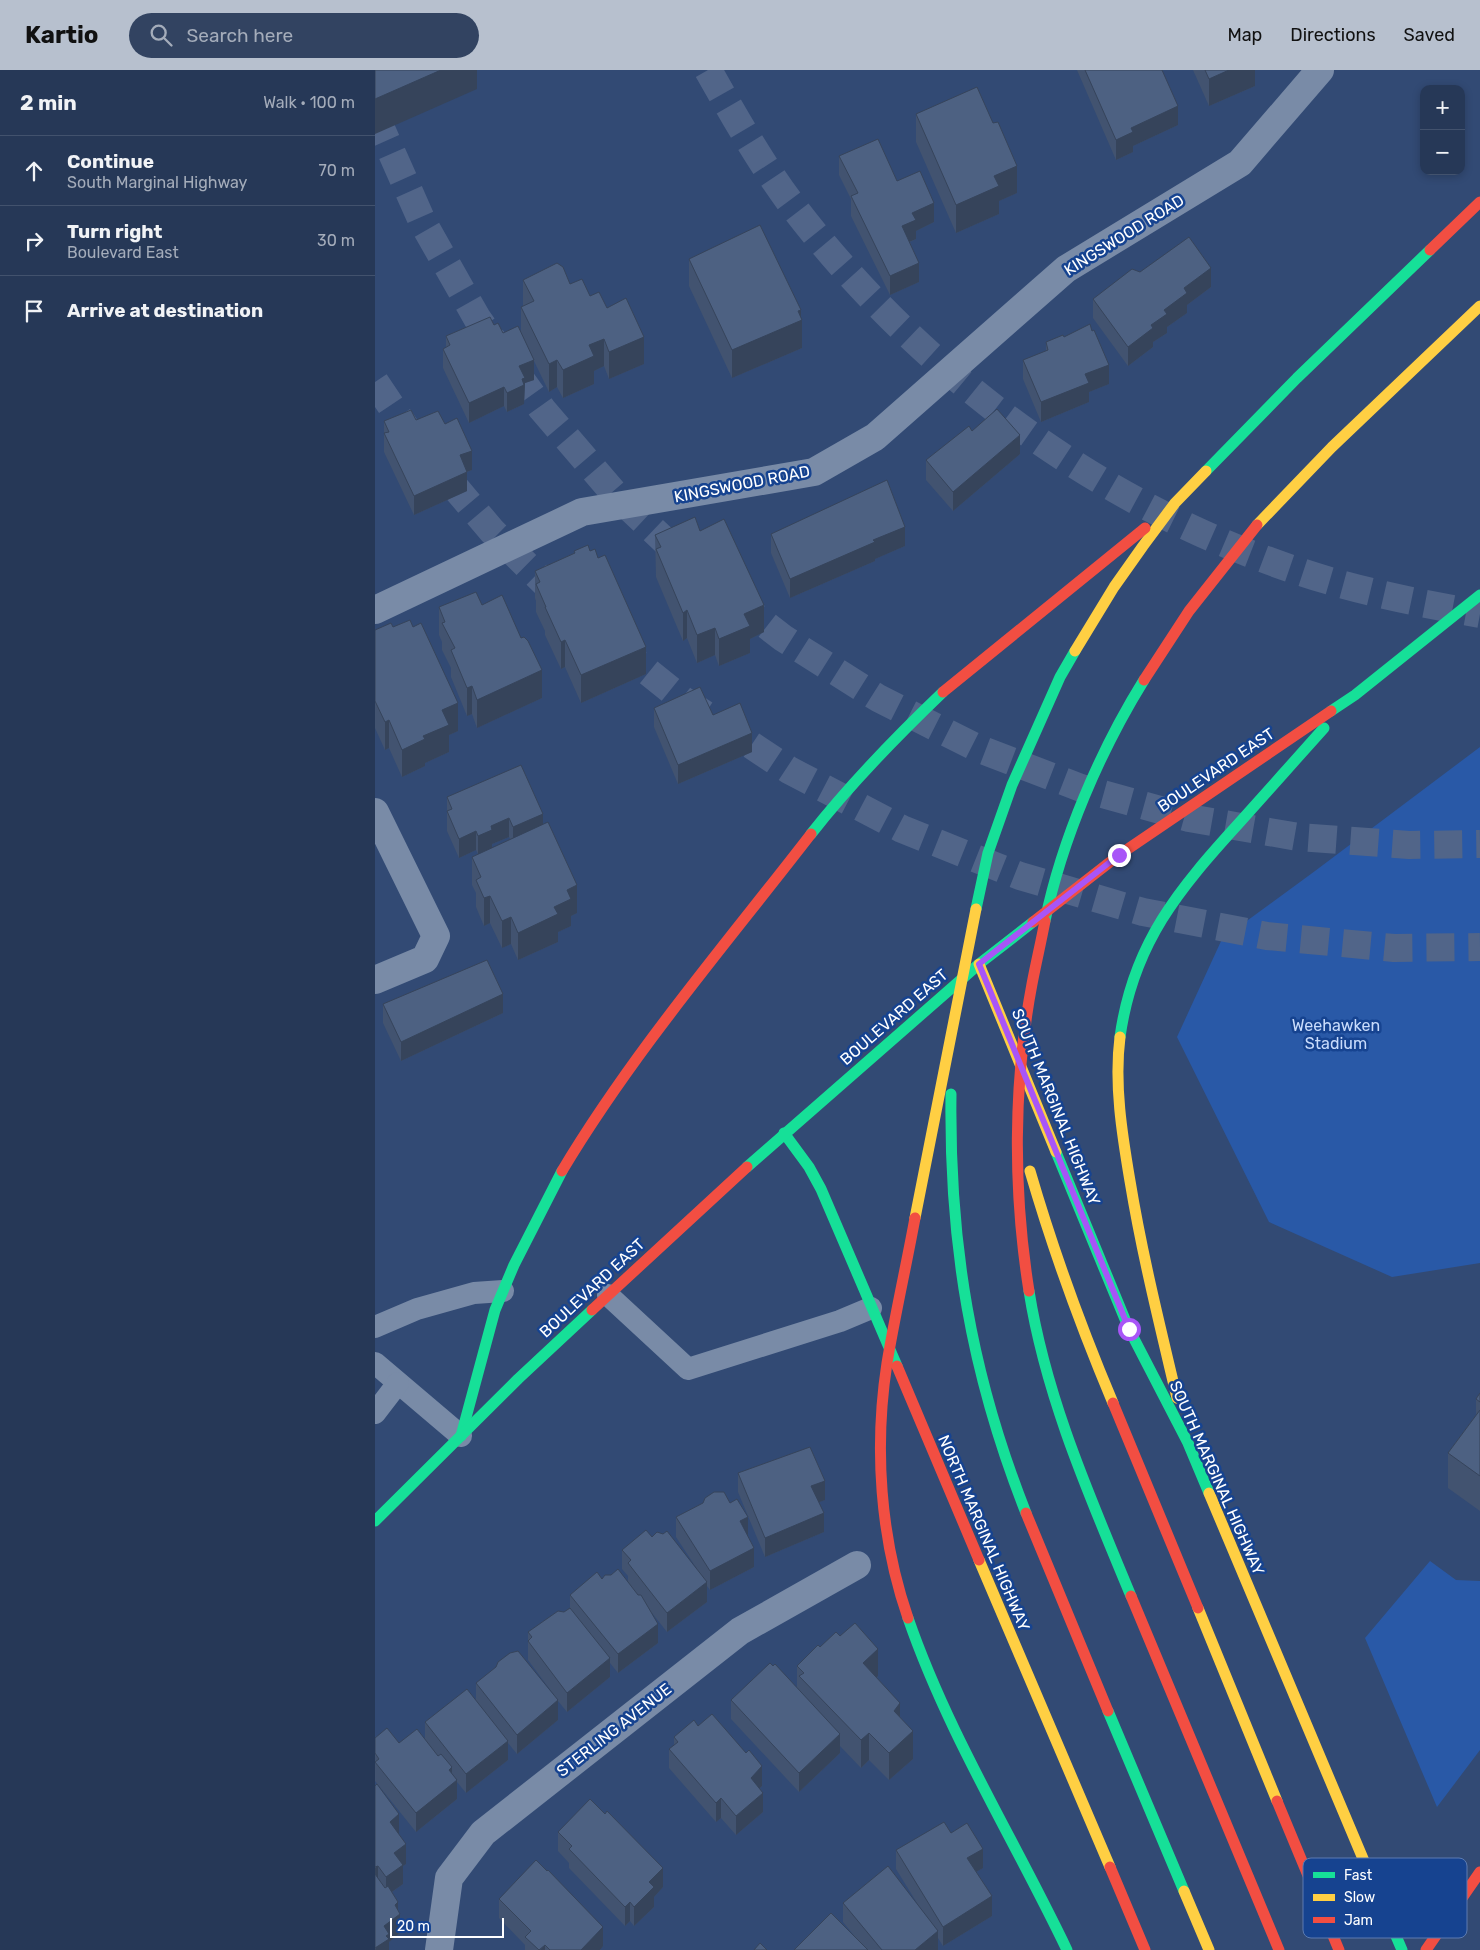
<!DOCTYPE html>
<html lang="en">
<head>
<meta charset="utf-8">
<style>
  :root { --surface:#263857; --page:#324361; --text:#f1f3f6; --muted:#a4acba; --line:#42526d; --accent:#b7c0ce }
  body { margin:0; font-family:Rubik,sans-serif; background:var(--page); color:var(--text) }
  .controls { position:absolute; right:15px; top:15px; display:grid; overflow:hidden; border-radius:10px; box-shadow:0 2px 8px #0003 }
  .controls button { width:45px; height:45px; display:grid; place-items:center; padding:0; border:0; border-bottom:1px solid var(--line); background:var(--surface); color:var(--text); font:25px sans-serif }
  .scale { position:absolute; left:15px; bottom:12px; width:114px; box-sizing:border-box; padding-left:5px; border:2px solid #fff; border-top:0; font-size:14px; line-height:18px; white-space:nowrap; color:#fff; -webkit-text-stroke:4px #164390; paint-order:stroke }
  .stop { position:absolute; width:15px; height:15px; margin:-11px; border:4px solid #a855f7; border-radius:50%; background:#fff }
  .stop.end { background:#a855f7; border-color:#fff; box-shadow:0 1px 5px #0008 }
  .list { margin:0; padding:0; list-style:none }
  h2 { display:flex; justify-content:space-between; align-items:center; height:65px; margin:0; padding:0 20px; font-size:21px }
  h2 small { font-size:16px; font-weight:400; color:var(--muted) }
  .list li { display:grid; grid-template-columns:32px 1fr auto; gap:15px; align-items:center; box-sizing:border-box; height:70px; padding:0 20px; border-top:1px solid var(--line) }
  .list b { display:block; font-size:19px; white-space:nowrap }
  .list p { margin:0; font-size:16px; white-space:nowrap; color:var(--muted) }
  .list em { font-size:16px; font-style:normal; color:var(--muted) }
  .icon { flex:none; width:28px; height:28px; fill:none; stroke:currentColor; stroke-width:2; stroke-linecap:round; stroke-linejoin:round }
  .map { position:relative; flex:none; width:1105px; height:1880px; overflow:hidden }
  header { display:flex; align-items:center; gap:30px; box-sizing:border-box; height:70px; padding:0 25px; background:var(--accent); color:#111 }
  header strong { font-size:24px }
  nav { display:flex; gap:28px; margin-inline-start:auto; font-size:18px }
  .search { width:350px; height:45px; background:var(--page); display:flex; align-items:center; gap:12px; box-sizing:border-box; padding:0 18px; border-radius:28px; color:var(--muted); font-size:19px }
  main { display:flex }
  aside { flex:1; background:var(--surface) }
  .map>svg:first-child { display:block }
  .green { fill:#2959a7 }
  .lines { fill:none; stroke-linecap:round; stroke-linejoin:round }
  .highway-tunnel { stroke:#516589; stroke-width:28; stroke-dasharray:28 14; stroke-linecap:butt }
  .lane { stroke:#798ba7; stroke-width:22 }
  .street { stroke:#798ba7; stroke-width:28 }
  .fast { stroke:#16e098; stroke-width:11 }
  .slow { stroke:#ffcf43; stroke-width:11 }
  .jam { stroke:#f24e42; stroke-width:11 }
  .wall { fill:#425370; fill-rule:evenodd }
  .shaded-wall { fill:#36445b }
  .building { fill:#4d6182; stroke:#36445b }
  .route { stroke:#a855f7; stroke-width:6 }
  .labels { text-anchor:middle; dominant-baseline:central; stroke-width:5; stroke-linejoin:round; paint-order:stroke }
  .street-label { font-size:16px; fill:#fff; stroke:#164390 }
  .park-label { font-size:16px; fill:#c9dcfc; stroke:#164390 }
  .key { fill:#164390; stroke:#5c7bb1; stroke-width:1 }
  .key-label { font-size:14px; fill:#fff }
</style>
</head>
<body>
<header>
<strong>Kartio</strong>
<div class="search"><svg class="icon" aria-label="search" viewBox="0 0 24 24"><circle cx="10" cy="10" r="6"/><path d="M15 15l6 6"/></svg>Search here</div>
<nav><a>Map</a><a>Directions</a><a>Saved</a></nav>
</header>
<main>
<aside>
<h2>2 min<small>Walk · 100 m</small></h2>
<ul class="list">
<li><svg class="icon" aria-label="ahead" viewBox="0 0 24 24"><path d="M12 20V5M6 11l6-6 6 6"/></svg><div><b>Continue</b><p>South Marginal Highway</p></div><em>70 m</em></li>
<li><svg class="icon" aria-label="right" viewBox="0 0 24 24"><path d="M7 20v-9h11M14 6l5 5-5 5"/></svg><div><b>Turn right</b><p>Boulevard East</p></div><em>30 m</em></li>
<li><svg class="icon" aria-label="arrive" viewBox="0 0 24 24"><path d="M6 21V4h12l-3 4 3 4H6"/></svg><div><b>Arrive at destination</b></div></li>
</ul>
</aside>
<div class="map">
<svg width="1105" height="1880" viewBox="0 0 1105 1880">
  <rect width="100%" height="100%" fill="#324a74"/>
  <g class="green">
    <path d="M1105,677V1193L1017,1207L894,1152L802,967L847,869L940,801Z"/>
    <path d="M1055,1491L1081,1510L1105,1511V1680L1062,1737L990,1568Z"/>
  </g>
  <g class="lines">
    <g class="highway-tunnel">
      <path d="M333,0C363,53 393,106 431,153C558,312 730,437 923,501C982,521 1044,533 1105,544"/>
      <path d="M0,45L47,151L102,248L167,339L239,423L309,489"/>
      <path d="M0,312L35,364L117,461L186,529"/>
      <path d="M359,530L408,568L503,628L602,678L706,718L814,748L923,767L1034,775L1105,774"/>
      <path d="M241,576L308,630L414,700L527,759L645,806L768,842L892,866L1019,878L1105,877"/>
    </g>
    <g class="lane">
      <path d="M233,1225L313,1299L465,1251L496,1238"/>
      <path d="M0,1257L42,1239L99,1223L128,1221"/>
      <path d="M0,1293L86,1366"/>
      <path d="M0,1343L23,1313"/>
    </g>
    <g class="street">
      <path d="M0,540L207,442L439,402L500,367L691,199L865,93L945,0"/>
      <path d="M0,742L61,866L50,889L0,910"/>
      <path d="M64,1880L74,1808L108,1763L365,1561L482,1495"/>
    </g>
    <g class="fast">
      <path d="M831,401L922,308L1055,180"/>
      <path d="M956,641L980,625L1105,525"/>
      <path d="M436,764C476,713 521,667 568,622"/>
      <path d="M601,839L613,783L637,715L685,607L700,581"/>
      <path d="M670,851C687,769 725,681 769,610"/>
      <path d="M745,967C758,873 804,819 865,752C893,721 921,689 949,658"/>
      <path d="M576,1024C574,1174 596,1304 651,1443"/>
      <path d="M409,1063L434,1097L446,1119L522,1296"/>
      <path d="M681,1082L754,1259L813,1373L834,1423"/>
      <path d="M372,1097L604,894L658,852"/>
      <path d="M654,1221C671,1328 715,1427 756,1526"/>
      <path d="M86,1366L120,1240L139,1195L187,1101"/>
      <path d="M0,1451L143,1309L217,1240"/>
      <path d="M533,1548C573,1664 639,1769 692,1880"/>
      <path d="M733,1641L809,1821"/>
      <path d="M997,1810L1027,1880"/>
    </g>
    <g class="slow">
      <path d="M882,455L957,377L1105,236"/>
      <path d="M700,581L739,517L768,476L800,433L831,401"/>
      <path d="M604,894L681,1082"/>
      <path d="M745,967C739,1014 747,1064 755,1111C767,1184 785,1256 802,1328"/>
      <path d="M655,1101C678,1180 706,1257 738,1333"/>
      <path d="M540,1148L601,839"/>
      <path d="M834,1423L997,1810"/>
      <path d="M604,1490L735,1797"/>
      <path d="M823,1538L902,1731"/>
      <path d="M809,1821L834,1880"/>
    </g>
    <g class="jam">
      <path d="M1055,180L1105,132"/>
      <path d="M769,610L814,541L882,455"/>
      <path d="M568,622L770,458"/>
      <path d="M658,852L744,785L956,641"/>
      <path d="M187,1101C259,981 351,874 436,764"/>
      <path d="M654,1221C638,1121 638,1014 657,914C661,893 666,872 670,851"/>
      <path d="M217,1240L372,1097"/>
      <path d="M522,1296L604,1490"/>
      <path d="M738,1333L823,1538"/>
      <path d="M651,1443L733,1641"/>
      <path d="M756,1526L904,1880"/>
      <path d="M533,1548C505,1467 499,1377 512,1293C520,1245 531,1197 540,1148"/>
      <path d="M902,1731L964,1880"/>
      <path d="M735,1797L770,1880"/>
      <path d="M1051,1880L1105,1802"/>
    </g>
  </g>
  <g class="wall">
    <path d="M702,0H787L803,55L758,76V82L741,90Z"/>
    <path d="M818,0H880V16L834,36Z"/>
    <path d="M541,44L642,123L624,131V144L581,163L541,72Z"/>
    <path d="M464,86L522,111L559,152L541,161V169L535,172L544,212L515,225L476,146V129L464,105Z"/>
    <path d="M314,189L426,247L427,278L357,308L314,216Z"/>
    <path d="M765,202L836,217L812,235V243L792,257V263L778,272V277L753,296L718,248V229Z"/>
    <path d="M148,210L195,214L232,238L269,294L234,309L229,296L219,301V314L188,328L182,317L174,322L159,291V310L150,313L149,334L132,342L129,336L94,353L68,298V279L71,277V266L119,255L128,263L146,261V237L148,236Z"/>
    <path d="M717,261L734,314L714,322V332L666,352L648,309V290L671,281V272L689,267Z"/>
    <path d="M41,350L70,354L97,400L92,402V421L39,445L9,382V351Z"/>
    <path d="M597,361L645,384L578,441L551,410V390Z"/>
    <path d="M325,461L389,562L375,569V583L344,596L340,585L322,593L312,568L308,571L281,507L280,465Z"/>
    <path d="M396,464L530,476L500,489V491L415,528L396,483Z"/>
    <path d="M199,481H215L271,604L206,633L190,597L186,599L170,565V561L161,542V531L160,528V501L199,483Z"/>
    <path d="M107,535L167,628L102,658L97,644L92,646L76,607V598L67,580V572L64,565V537Z"/>
    <path d="M0,560L83,661L74,665V682L50,693V696L27,707L14,678L10,680L0,658Z"/>
    <path d="M279,638L338,645L377,682L303,714L279,657Z"/>
    <path d="M72,727L168,754L202,843L196,846V856L183,862V872L143,890L136,874L127,878L115,853L109,856L101,837V823L97,815V787L103,784L101,780L84,788L72,761ZM134,767L135,769L117,778V774Z"/>
    <path d="M8,934L128,943L26,991L8,953Z"/>
    <path d="M1105,1323V1441L1073,1418V1383L1101,1345V1329Z"/>
    <path d="M363,1403L450,1430L444,1432L449,1462L390,1487L363,1422Z"/>
    <path d="M301,1447L372,1466L379,1497L335,1520L332,1516V1532L292,1562L277,1543L283,1573L243,1603L235,1593V1607L192,1642L183,1631V1650L142,1684L133,1673V1690L91,1723L82,1712V1729L41,1762L0,1711V1668L24,1673L50,1669V1652L101,1630V1613L179,1625L153,1590V1562L189,1542L195,1538V1525L227,1509L253,1512V1506L247,1499V1480L277,1467L322,1499L301,1467Z"/>
    <path d="M445,1577L503,1606L502,1607L525,1648L538,1689L514,1710L494,1690L486,1698L465,1676V1683L424,1722L356,1649V1630L422,1618V1596Z"/>
    <path d="M323,1656L387,1716L385,1718L388,1742L361,1765L346,1748L341,1752L294,1698V1679L299,1675V1667Z"/>
    <path d="M0,1716L24,1763L23,1764L31,1794L28,1796V1814L17,1822L23,1841L25,1863L14,1872V1880H0Z"/>
    <path d="M183,1762L288,1817L279,1827V1837L259,1856L255,1851L250,1856L194,1798V1793L183,1781Z"/>
    <path d="M576,1763L608,1798L601,1802L617,1846L568,1876L563,1868V1880H419L481,1868L468,1852V1833H542L521,1799V1780Z"/>
    <path d="M124,1829L228,1876L225,1880H150V1875L124,1848Z"/>
  </g>
  <g class="shaded-wall">
    <path d="M66,0H102V19L0,64V29Z"/>
    <path d="M854,0H880V16L834,36V9Z"/>
    <path d="M803,36V55L758,76V82L741,90V70L756,58Z"/>
    <path d="M642,96V123L624,131V144L581,163V135L619,106Z"/>
    <path d="M559,133V152L541,161V169L527,175V156L537,143Z"/>
    <path d="M544,193V212L515,225V206Z"/>
    <path d="M836,198V217L812,235V243L792,257V263L778,272V277L753,296V277L776,255L809,218Z"/>
    <path d="M426,240V250H427V278L357,308V280Z"/>
    <path d="M269,267V294L234,309V282Z"/>
    <path d="M229,269V296L219,301V314L188,328V300L214,275Z"/>
    <path d="M159,290V310L150,313L149,334L132,342V323L144,296Z"/>
    <path d="M182,290V317L174,322V294Z"/>
    <path d="M734,295V314L714,322V332L666,352V332L710,304Z"/>
    <path d="M129,317V336L94,353V333Z"/>
    <path d="M645,365V384L578,441V422Z"/>
    <path d="M97,381V400L85,404V385Z"/>
    <path d="M92,402V421L39,445V426Z"/>
    <path d="M530,457V476L500,489V491L415,528V509L498,470Z"/>
    <path d="M389,535V562L375,569V583L344,596V569L369,544Z"/>
    <path d="M312,540V568L308,571V543Z"/>
    <path d="M340,558V585L322,593V565Z"/>
    <path d="M190,570V597L186,599V572Z"/>
    <path d="M271,577V604L206,633V605Z"/>
    <path d="M167,600V628L102,658V630Z"/>
    <path d="M97,616V644L92,646V618Z"/>
    <path d="M83,633V661L74,665V682L50,693V696L27,707V680L48,666L67,640Z"/>
    <path d="M14,650V678L10,680V652Z"/>
    <path d="M377,663V682L303,714V695Z"/>
    <path d="M168,744V763L138,776V757Z"/>
    <path d="M134,748V767L117,774V779L103,785V766L116,756Z"/>
    <path d="M101,761V780L84,788V769Z"/>
    <path d="M202,815V843L196,846V856L183,862V872L143,890V863L179,837L192,820Z"/>
    <path d="M115,826V853L109,856V828Z"/>
    <path d="M136,847V874L127,878V851Z"/>
    <path d="M128,924V943L26,991V972Z"/>
    <path d="M450,1411V1430L436,1435V1416Z"/>
    <path d="M449,1443V1462L390,1487V1468Z"/>
    <path d="M373,1447V1466L365,1451Z"/>
    <path d="M379,1478V1497L335,1520V1501Z"/>
    <path d="M332,1512V1532L292,1562V1543Z"/>
    <path d="M283,1554V1573L243,1603V1584Z"/>
    <path d="M503,1579V1606L488,1620V1593Z"/>
    <path d="M235,1588V1607L192,1642V1623Z"/>
    <path d="M183,1630V1650L142,1684V1665Z"/>
    <path d="M525,1633V1660L519,1641Z"/>
    <path d="M538,1661V1689L514,1710V1683Z"/>
    <path d="M494,1663V1690L486,1698V1670Z"/>
    <path d="M465,1664V1683L424,1722V1703Z"/>
    <path d="M133,1671V1690L91,1723V1704Z"/>
    <path d="M387,1696V1716L376,1727V1708Z"/>
    <path d="M77,1697V1714L82,1710V1729L41,1762V1743L74,1700Z"/>
    <path d="M388,1723V1742L361,1765V1746Z"/>
    <path d="M346,1728V1748L341,1752V1733Z"/>
    <path d="M24,1744V1763L15,1772V1752Z"/>
    <path d="M31,1774V1794L28,1796V1814L11,1826V1807L19,1783Z"/>
    <path d="M608,1779V1798L592,1807V1788Z"/>
    <path d="M3,1796V1815L0,1817V1798Z"/>
    <path d="M288,1798V1817L279,1827V1837L259,1856V1837L274,1812Z"/>
    <path d="M617,1826V1846L568,1876V1857Z"/>
    <path d="M23,1832V1846L25,1844V1863L14,1872V1880H0L9,1856L20,1835Z"/>
    <path d="M255,1832V1851L250,1856V1837Z"/>
    <path d="M228,1857V1876L225,1880H206Z"/>
    <path d="M563,1861V1880H540Z"/>
    <path d="M170,1875V1880H165Z"/>
  </g>
  <g class="building">
    <path d="M0,0H66L0,29Z"/>
    <path d="M710,0H787L803,36L756,58L758,62L741,70Z"/>
    <path d="M830,0H854L834,9Z"/>
    <path d="M602,17L618,53L623,52L642,96L619,106L624,116L581,135L541,44Z"/>
    <path d="M503,69L522,111L545,101L559,133L537,143L541,150L527,156L544,193L515,206L476,126L483,123L464,86Z"/>
    <path d="M385,155L426,240L423,241L427,250L357,280L314,189Z"/>
    <path d="M814,167L836,198L809,218L812,223L789,240L792,244L776,255L778,258L753,277L718,229L757,199L765,202Z"/>
    <path d="M182,193L188,197L195,214L207,209L215,226L224,222L232,238L251,228L269,267L234,282L229,269L214,275L219,286L188,300L182,290L174,294L146,237L159,231L148,210Z"/>
    <path d="M115,247L119,255L123,253L128,263L143,256L159,290L144,296L150,308L147,309L149,315L132,323L129,317L94,333L68,279L75,275L71,266Z"/>
    <path d="M715,254L717,261L719,260L734,295L710,304L714,313L666,332L648,290L673,280L671,272L688,265L689,267Z"/>
    <path d="M622,339L645,365L578,422L551,390L594,356L597,361Z"/>
    <path d="M36,340L41,350L63,341L70,354L82,348L97,381L85,385L92,402L39,426L9,363L14,362L9,351Z"/>
    <path d="M512,410L530,457L498,470L500,472L415,509L396,464Z"/>
    <path d="M320,447L325,461L349,449L389,535L369,544L375,556L344,569L340,558L322,565L312,540L308,543L281,479L286,477L280,465Z"/>
    <path d="M213,475L215,481L220,479L223,488L230,485L271,577L206,605L190,570L186,572L170,537H171L161,514L165,512L160,501L200,483L199,481Z"/>
    <path d="M101,522L107,535L127,525L146,568L149,567L153,571L167,600L102,630L97,616L92,618L76,580L80,578L67,553L70,552L64,537Z"/>
    <path d="M35,550L38,557L46,553L83,633L67,640L74,655L48,666L50,669L27,680L14,650L10,652L0,631V560L16,553L18,557Z"/>
    <path d="M325,617L338,645L365,633L377,663L303,695L279,638Z"/>
    <path d="M146,695L168,744L138,757L134,748L116,756L117,760L103,766L101,761L84,769L72,741L77,739L72,727Z"/>
    <path d="M173,752L202,815L192,820L196,829L179,837L183,844L143,863L136,847L127,851L115,826L109,828L101,810L106,807L97,787Z"/>
    <path d="M112,890L128,924L26,972L8,934Z"/>
    <path d="M1105,1323V1332L1101,1329Z"/>
    <path d="M1105,1340V1406L1073,1383Z"/>
    <path d="M435,1377L450,1411L436,1416L449,1443L390,1468L363,1403Z"/>
    <path d="M339,1422H349L355,1433L362,1429L373,1447L365,1451L379,1478L335,1501L301,1447L328,1433L330,1428Z"/>
    <path d="M271,1460L277,1467L282,1462L288,1464L292,1461L332,1512L292,1543L253,1493L256,1490L247,1480Z"/>
    <path d="M243,1499L263,1525H266L283,1554L243,1584L195,1525L222,1502L227,1509L230,1505H236Z"/>
    <path d="M195,1538L235,1588L192,1623L153,1571L157,1567L153,1562L183,1541L189,1542Z"/>
    <path d="M480,1553L503,1579L488,1593L525,1633L519,1641L538,1661L514,1683L494,1663L486,1670L424,1606L429,1603L422,1596L443,1575L445,1577L461,1562L465,1566Z"/>
    <path d="M143,1581L183,1630L142,1665L101,1613L121,1597L123,1592L135,1583Z"/>
    <path d="M395,1593L398,1596L400,1594L465,1664L424,1703L356,1630Z"/>
    <path d="M92,1619L133,1671L91,1704L50,1652Z"/>
    <path d="M337,1644L371,1683L374,1680L387,1696L376,1708L388,1723L361,1746L346,1728L341,1733L294,1679L303,1672L299,1667L319,1650L323,1656Z"/>
    <path d="M12,1658L24,1673L42,1659L63,1686L66,1684L77,1697L74,1700L82,1710L41,1743L0,1692L4,1689L0,1683V1668Z"/>
    <path d="M2,1714L24,1744L15,1752L31,1774L19,1783L28,1795L11,1807L3,1796L0,1797V1716Z"/>
    <path d="M215,1729L230,1744L232,1741L288,1798L274,1812L279,1817L259,1837L255,1832L250,1837L194,1779L197,1776L183,1762Z"/>
    <path d="M569,1752L576,1763L592,1753L608,1779L592,1788L617,1826L568,1857L521,1780Z"/>
    <path d="M161,1790L172,1801L173,1800L228,1857L206,1880H175L170,1875L164,1880L150,1867L156,1861L124,1829Z"/>
    <path d="M513,1796L563,1861L540,1880H507L468,1833Z"/>
    <path d="M0,1804L10,1818L13,1816L23,1832L20,1835L25,1844L9,1856L14,1864L11,1866L14,1869L0,1878Z"/>
    <path d="M456,1843L493,1880H419Z"/>
    <path d="M385,1873L392,1880H379Z"/>
  </g>
  <g class="lines">
    <path class="route" d="M744,785L604,894L754,1259"/>
  </g>
  <g class="labels">
    <g class="street-label">
      <text transform="translate(749 165) rotate(-32)">KINGSWOOD ROAD</text>
      <text transform="translate(367 414) rotate(-11)">KINGSWOOD ROAD</text>
      <text transform="translate(841 700) rotate(-34)">BOULEVARD EAST</text>
      <text transform="translate(519 947) rotate(-41)">BOULEVARD EAST</text>
      <text transform="translate(681 1037) rotate(68)">SOUTH MARGINAL HIGHWAY</text>
      <text transform="translate(217 1218) rotate(-43)">BOULEVARD EAST</text>
      <text transform="translate(842 1408) rotate(66)">SOUTH MARGINAL HIGHWAY</text>
      <text transform="translate(609 1463) rotate(67)">NORTH MARGINAL HIGHWAY</text>
      <text transform="translate(239 1660) rotate(-38)">STERLING AVENUE</text>
    </g>
    <g class="park-label">
      <text x="961" y="955">Weehawken<tspan x="961" dy="18">Stadium</tspan></text>
    </g>
  </g>
  <rect x="928" y="1788" width="164" height="80" rx="8" class="key"/>
  <rect x="938" y="1802" width="22" height="6" fill="#16e098"/>
  <rect x="938" y="1824" width="22" height="7" fill="#ffcf43"/>
  <rect x="938" y="1847" width="22" height="6" fill="#f24e42"/>
  <g class="key-label">
    <text x="969" y="1810">Fast</text>
    <text x="969" y="1832">Slow</text>
    <text x="969" y="1855">Jam</text>
  </g>
</svg>
<div class="controls">
<button>+</button>
<button>−</button>
</div>
<div class="scale">20 m</div>
<div class="stop" style="left:754px;top:1259px"></div>
<div class="stop end" style="left:744px;top:785px"></div>
</div>
</main>
</body>
</html>
